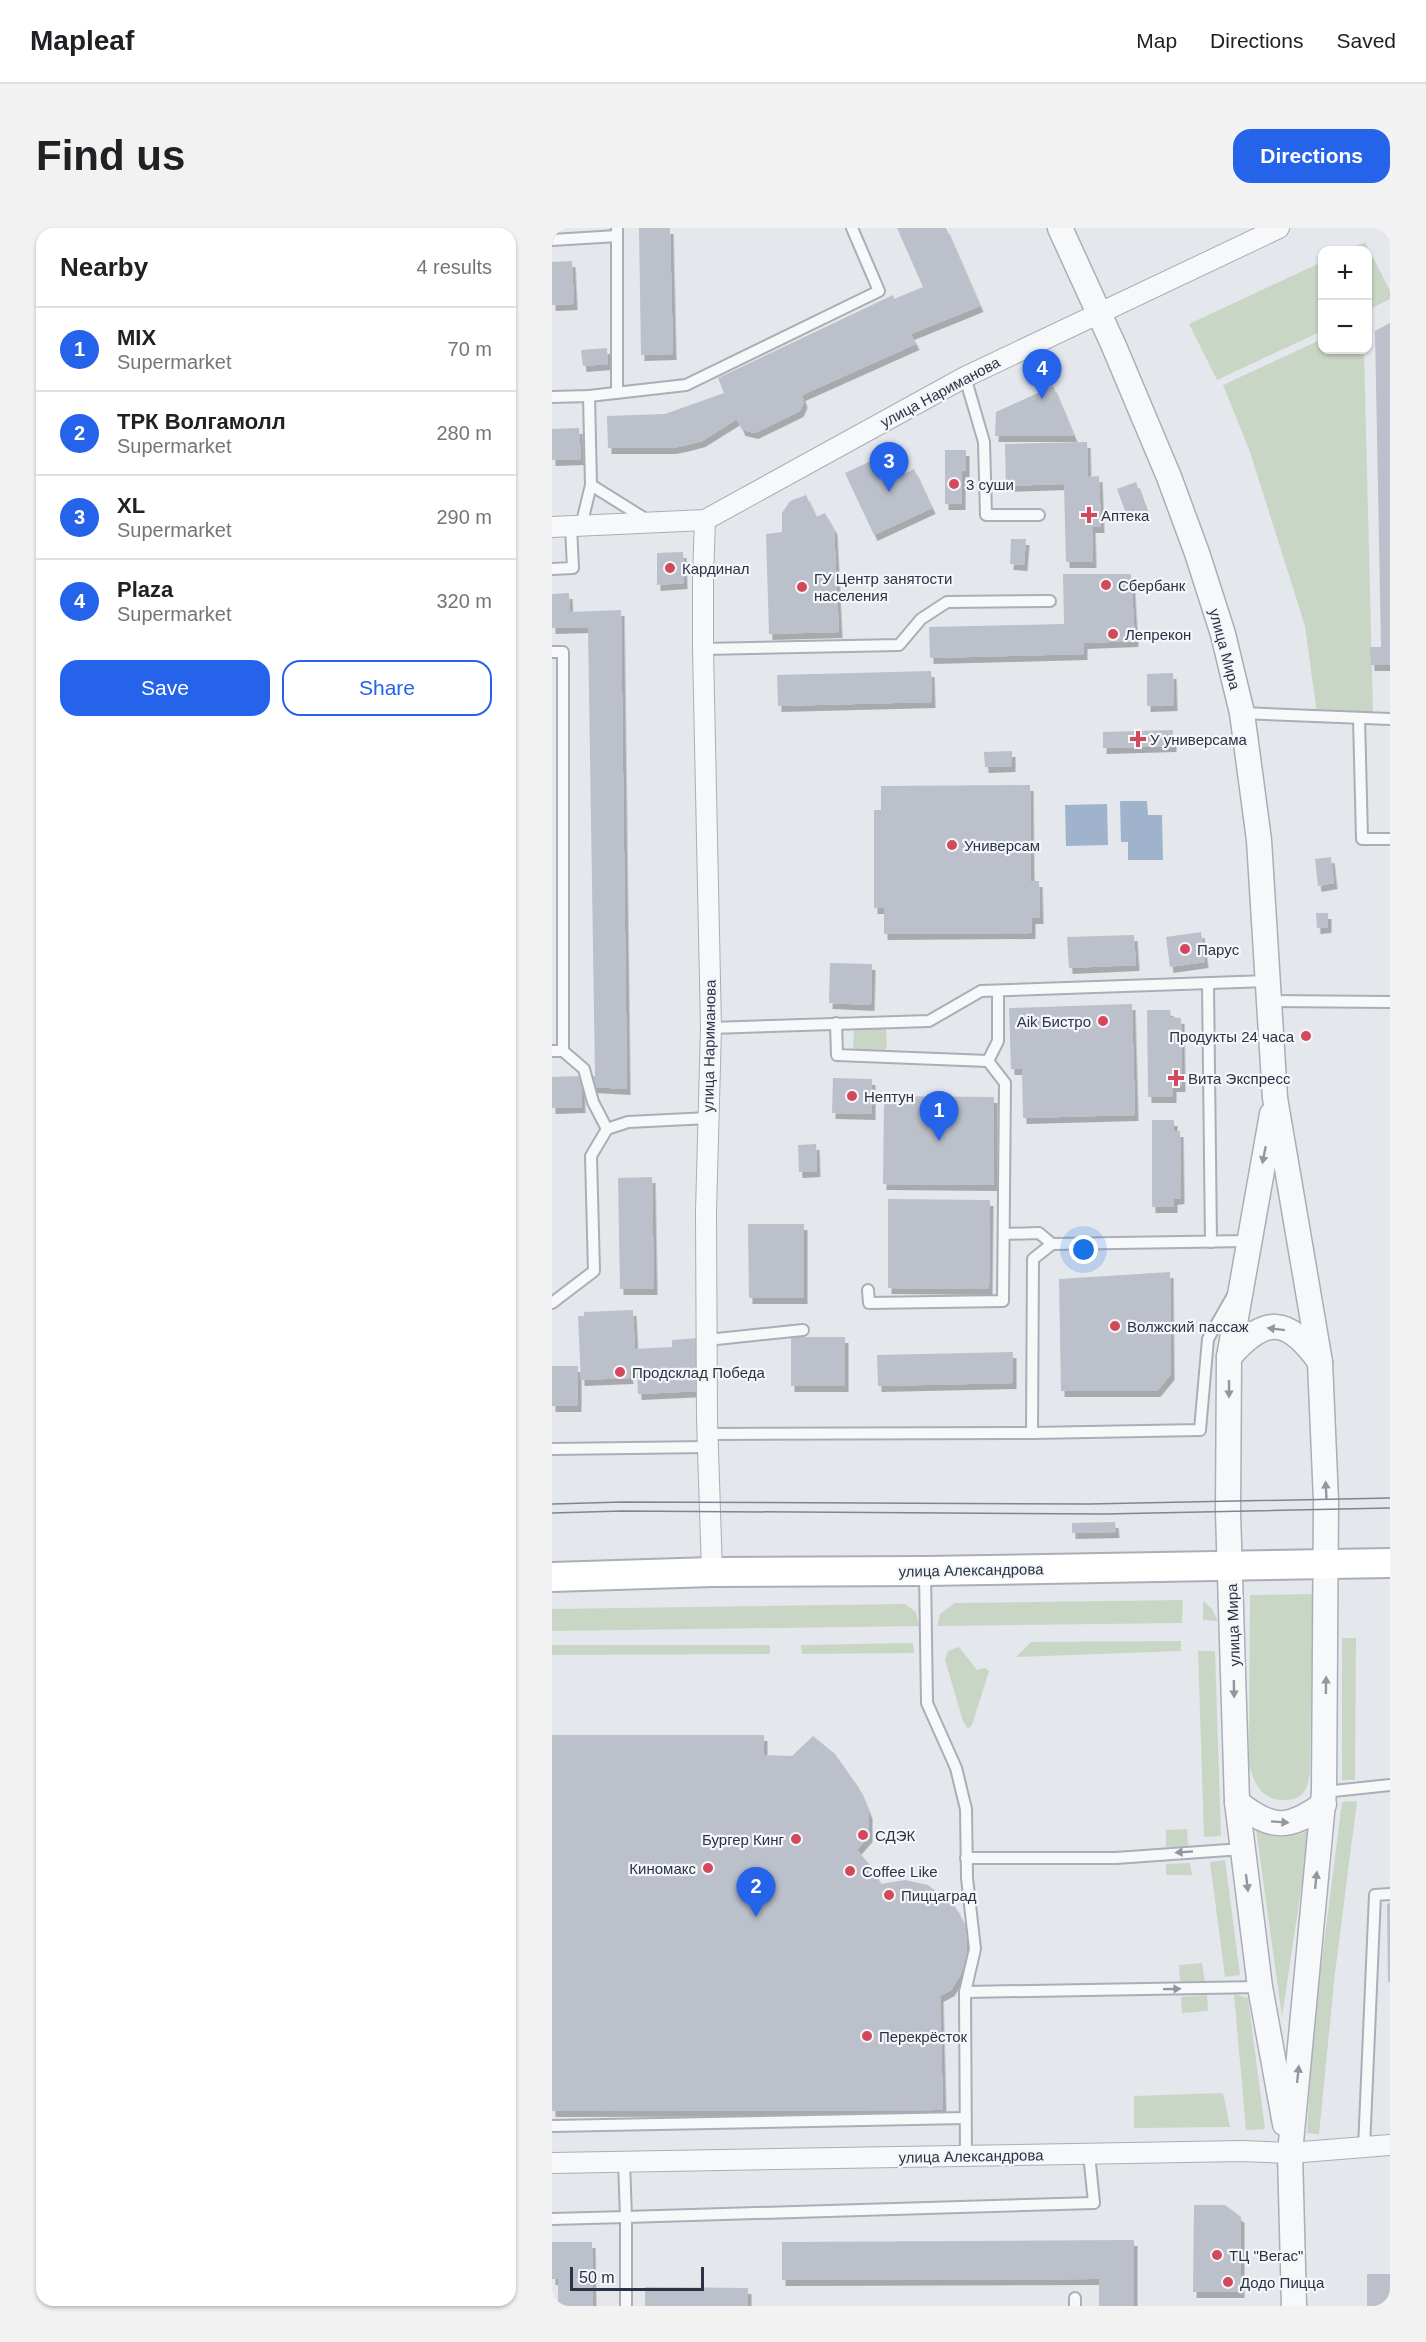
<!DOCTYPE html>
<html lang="en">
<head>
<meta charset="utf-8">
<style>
  :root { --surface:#fff; --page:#f2f2f2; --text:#202124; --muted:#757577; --line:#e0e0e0; --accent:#2563eb }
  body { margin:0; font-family:Arial,sans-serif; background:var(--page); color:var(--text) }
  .controls { position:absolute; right:18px; top:18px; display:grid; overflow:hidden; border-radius:12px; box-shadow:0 2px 4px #0004 }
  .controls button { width:54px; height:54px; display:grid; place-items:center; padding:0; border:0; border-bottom:2px solid var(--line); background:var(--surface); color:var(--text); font:30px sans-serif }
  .scale { position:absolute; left:18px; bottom:15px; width:134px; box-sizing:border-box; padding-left:6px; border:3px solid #2b3445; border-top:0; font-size:16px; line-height:21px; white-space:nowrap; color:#2b3445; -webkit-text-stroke:4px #f4f6f9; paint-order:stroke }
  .you { position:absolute; left:532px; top:1022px; width:21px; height:21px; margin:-15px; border:4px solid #fff; border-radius:50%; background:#1a73e8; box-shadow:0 0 0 9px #1a73e833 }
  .badge { display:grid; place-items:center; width:39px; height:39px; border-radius:50%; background:var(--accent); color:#fff; font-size:20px; font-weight:700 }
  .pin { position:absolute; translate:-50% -50px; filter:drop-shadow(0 2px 3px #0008) }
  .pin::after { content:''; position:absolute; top:32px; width:21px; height:18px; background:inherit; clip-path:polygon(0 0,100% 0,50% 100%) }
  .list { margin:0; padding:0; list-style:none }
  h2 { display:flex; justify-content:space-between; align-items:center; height:78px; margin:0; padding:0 24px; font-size:26px }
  h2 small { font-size:20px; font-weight:400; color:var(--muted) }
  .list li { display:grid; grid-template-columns:39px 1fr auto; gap:18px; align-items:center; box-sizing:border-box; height:84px; padding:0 24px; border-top:2px solid var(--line) }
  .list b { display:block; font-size:22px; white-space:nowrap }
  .list p { margin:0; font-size:20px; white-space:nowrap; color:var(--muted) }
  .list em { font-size:20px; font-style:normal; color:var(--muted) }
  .actions { display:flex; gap:12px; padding:18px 24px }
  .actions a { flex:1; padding:14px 0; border:2px solid var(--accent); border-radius:18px; text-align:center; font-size:21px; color:var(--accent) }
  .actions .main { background:var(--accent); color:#fff }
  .map { position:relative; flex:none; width:838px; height:2078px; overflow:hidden; border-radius:18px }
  header { display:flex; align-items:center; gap:36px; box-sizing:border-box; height:84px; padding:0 30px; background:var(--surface); border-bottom:2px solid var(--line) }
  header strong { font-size:28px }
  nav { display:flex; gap:33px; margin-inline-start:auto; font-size:21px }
  .intro { display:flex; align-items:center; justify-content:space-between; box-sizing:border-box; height:144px; padding:0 36px }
  h1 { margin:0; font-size:42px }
  .button { padding:15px 27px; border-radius:18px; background:var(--accent); color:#fff; font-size:21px; font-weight:700 }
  main { display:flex; gap:36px; padding:0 36px }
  aside { flex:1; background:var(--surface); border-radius:18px; box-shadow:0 2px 4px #0004 }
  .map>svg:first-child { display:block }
  .green { fill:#c9d6c5 }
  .water { fill:#9fb4cc }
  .building { fill:#bbc0ca; filter:url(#shadow) }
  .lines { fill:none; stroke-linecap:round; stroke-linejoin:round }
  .service-casing { stroke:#a9aeb7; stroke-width:14 }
  .minor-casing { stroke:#a9aeb7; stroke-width:22 }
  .tertiary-casing { stroke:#a9aeb7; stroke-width:27 }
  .secondary-casing { stroke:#a9aeb7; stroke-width:32 }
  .service { stroke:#f7f8fa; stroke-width:10 }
  .minor { stroke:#f7f8fa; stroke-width:20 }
  .tertiary { stroke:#f7f8fa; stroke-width:24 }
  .secondary { stroke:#fff; stroke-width:28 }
  .tram { stroke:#7d8696; stroke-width:1.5 }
  .oneway { fill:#9196a0 }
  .poi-dot { fill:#d1495b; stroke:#f4f6f9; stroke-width:2 }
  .labels { text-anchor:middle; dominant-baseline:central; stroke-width:4.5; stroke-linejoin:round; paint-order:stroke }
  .street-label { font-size:15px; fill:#2b3445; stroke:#f4f6f9 }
  .poi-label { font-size:15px; fill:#2b3445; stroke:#f4f6f9; text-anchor:start }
</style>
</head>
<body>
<header>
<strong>Mapleaf</strong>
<nav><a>Map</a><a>Directions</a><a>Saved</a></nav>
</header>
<div class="intro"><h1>Find us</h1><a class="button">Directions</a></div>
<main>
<aside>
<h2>Nearby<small>4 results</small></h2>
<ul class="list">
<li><span class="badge">1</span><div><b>MIX</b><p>Supermarket</p></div><em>70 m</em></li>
<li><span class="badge">2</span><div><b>ТРК Волгамолл</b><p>Supermarket</p></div><em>280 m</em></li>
<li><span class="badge">3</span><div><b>XL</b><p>Supermarket</p></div><em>290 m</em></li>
<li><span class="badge">4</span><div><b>Plaza</b><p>Supermarket</p></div><em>320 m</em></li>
</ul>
<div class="actions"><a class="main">Save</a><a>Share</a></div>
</aside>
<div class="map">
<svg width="838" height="2078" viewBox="0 0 838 2078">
  <defs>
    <filter id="shadow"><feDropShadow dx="3.5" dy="6" stdDeviation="0" flood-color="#0004"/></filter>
  </defs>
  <rect width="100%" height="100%" fill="#e4e7ec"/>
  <g class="green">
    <path d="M813,14L838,63V71L816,82V22H795Z"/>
    <path d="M770,34V103L665,152L637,96Z"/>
    <path d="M770,111V122H812L821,485L765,487L753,398L698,224L671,157Z"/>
    <path d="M302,801H334L335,819L331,823H306L301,819Z"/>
    <path d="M761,1366L758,1543C757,1549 756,1557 753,1562C749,1569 742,1572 733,1572C710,1573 702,1556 697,1536L698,1367Z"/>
    <path d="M631,1372L630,1395L385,1398L388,1386L403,1375Z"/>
    <path d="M651,1373L660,1381L666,1393L651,1392Z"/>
    <path d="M353,1376L364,1384L367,1398L0,1403V1381Z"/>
    <path d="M790,1410H804L803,1552H790Z"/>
    <path d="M629,1413V1423L464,1429L479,1414Z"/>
    <path d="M361,1415L362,1425L250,1426L249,1417Z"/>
    <path d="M0,1417H218V1426L0,1427Z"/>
    <path d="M407,1419L425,1442L433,1440L437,1443L420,1497L416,1501L411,1493L393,1432L396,1423Z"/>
    <path d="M646,1423H663L669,1608L652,1609Z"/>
    <path d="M805,1573L783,1745L767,1906L755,1905L761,1802L790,1574Z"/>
    <path d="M635,1601L636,1618L614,1619V1602Z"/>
    <path d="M704,1601C723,1612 738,1611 758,1602L730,1789Z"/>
    <path d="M673,1632L688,1747L673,1749L658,1634Z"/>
    <path d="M638,1635L640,1647H614V1636Z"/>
    <path d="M650,1735L653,1753L628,1754L627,1737Z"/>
    <path d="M682,1766L696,1770L713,1901L694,1902Z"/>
    <path d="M655,1767L656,1783L630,1785L629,1769Z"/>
    <path d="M671,1865L678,1899L582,1900V1868Z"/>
  </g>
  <g class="water">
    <path d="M568,573H595L596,587H610L611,632H576V614H569Z"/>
    <path d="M555,576L556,617L514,618L513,577Z"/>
  </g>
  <g class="building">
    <path d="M87,0H118L121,126L89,127Z"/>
    <path d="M345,0H394L428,78L359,106L364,116L250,167L252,174L248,183L203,205L190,202L185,191L150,213L135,217L121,220H56L55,188L113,186L172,165L166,150L341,67L342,71L371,59Z"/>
    <path d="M20,33L22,76L0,77V34Z"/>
    <path d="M838,95V437H819L818,419H829L823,103Z"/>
    <path d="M55,120L56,136L31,138L29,122Z"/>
    <path d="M501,158L522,208H443L444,184Z"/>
    <path d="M27,200L29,231L0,232V201Z"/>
    <path d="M535,214L536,249L547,248L549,299H540L541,334H514L512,256L454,258L453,216Z"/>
    <path d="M393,222H414V243H410V276H393Z"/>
    <path d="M330,228L337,242L348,248L362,241L380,280L322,307L293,245Z"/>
    <path d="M584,254L594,282L575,288L565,261Z"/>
    <path d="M254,267L264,289L273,285L282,301L287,404L217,406L214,306L230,304V285L238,273Z"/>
    <path d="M459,311H474L472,337L458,336Z"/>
    <path d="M131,324L132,355L105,357V325Z"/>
    <path d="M511,346H579L583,413L532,415V426L378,430L377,399L512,396Z"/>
    <path d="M17,365L18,384L69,382L75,861L39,859L37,848H43L36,399L0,400V366Z"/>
    <path d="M379,443L380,474L226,478L225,447Z"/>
    <path d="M621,445L622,477L595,478V446Z"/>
    <path d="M621,502V518L551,520V504Z"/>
    <path d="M460,523V538L433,539L432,524Z"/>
    <path d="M478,557L479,653H487L488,690H480V705L332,706V680H322V582H329V558Z"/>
    <path d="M779,629L782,655L766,658L763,631Z"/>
    <path d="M764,685H776V699L765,700Z"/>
    <path d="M649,704L653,734L618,739L614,709Z"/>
    <path d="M582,707L584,737L517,740L515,709Z"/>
    <path d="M278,735L320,736L319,777L277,775Z"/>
    <path d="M580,776L583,887L471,890L470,841H459L457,780Z"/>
    <path d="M595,782H618L619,789L629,790L630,858H621V869H596Z"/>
    <path d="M29,848L30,879L0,880V849Z"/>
    <path d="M281,850L320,851V886L280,885Z"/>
    <path d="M332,868L442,869V957L331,956Z"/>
    <path d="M600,892H622V903H628L629,970L622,971V979H600Z"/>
    <path d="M264,916L265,943L247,944L246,917Z"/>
    <path d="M100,949L102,1061H68L66,950Z"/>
    <path d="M336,971L438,972L437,1061L336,1060Z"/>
    <path d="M196,996H252V1070H197Z"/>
    <path d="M618,1044L619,1146L605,1163H509L507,1051Z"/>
    <path d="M81,1082L83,1121L120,1119V1112L147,1110L150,1163L86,1166L85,1143H77L78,1150L29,1152L26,1088H32V1084Z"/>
    <rect x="239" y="1109" width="54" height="49"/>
    <path d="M461,1124V1155L326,1158L325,1127Z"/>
    <rect x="0" y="1138" width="26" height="40"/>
    <path d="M563,1294L564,1304L520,1305V1295Z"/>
    <path d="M0,1507H212V1527L240,1528L261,1508L283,1526L307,1560L317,1585V1608L305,1622L319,1638L329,1656L353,1652L376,1657L403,1678L414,1700L415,1727L408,1748L399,1762L388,1768L391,1882L0,1883Z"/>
    <path d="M838,1675V1754H836L835,1676Z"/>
    <path d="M642,1977H673L689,1989V2064H641Z"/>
    <path d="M582,2012V2078H547V2051L230,2052V2014Z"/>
    <path d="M0,2014H40L41,2078H6V2051H0Z"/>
    <rect x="815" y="2046" width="23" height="32"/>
    <path d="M93,2059L196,2060V2078H93Z"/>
  </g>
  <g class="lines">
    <defs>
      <g id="service">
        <path d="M0,12L65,8"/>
        <path d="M413,149L432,214L434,287H487"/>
        <path d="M65,165V0"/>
        <path d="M0,169L37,168L134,157L327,63L300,0"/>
        <path d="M39,257L95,292"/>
        <path d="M29,298L39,257L37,168"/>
        <path d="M0,341L21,340L19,299"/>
        <path d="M151,421L347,417L369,391L395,374L498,373"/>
        <path d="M0,424H11V823H0"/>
        <path d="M690,485L838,491"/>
        <path d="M807,490L810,611H838"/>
        <path d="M656,756L659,1014"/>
        <path d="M718,773L838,774"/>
        <path d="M284,795L285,827L436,833L446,813V763"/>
        <path d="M159,800L377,793L429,763L716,753"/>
        <path d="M11,823L32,841L41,874L55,901"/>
        <path d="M452,1006L487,1005L500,1016"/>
        <path d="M316,1062L317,1075L451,1073L453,855L436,833"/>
        <path d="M680,1069L656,1111L648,1202L480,1205L481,1031L500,1016L696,1013"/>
        <path d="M0,1075L42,1043L39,928L55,901L76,894L157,890"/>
        <path d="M155,1112L251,1102"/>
        <path d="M155,1206L480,1205"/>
        <path d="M0,1221L156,1219"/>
        <path d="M373,1344L375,1475L404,1540L414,1581L415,1650L423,1721L413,1764L414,1928"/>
        <path d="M772,1564L838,1557"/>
        <path d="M414,1630H564L690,1621"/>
        <path d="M413,1764L708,1759"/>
        <path d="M0,1898L413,1890"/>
        <path d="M812,1920L823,1667L838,1666"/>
        <path d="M0,1991L74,1989L72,1934"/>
        <path d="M523,2070V2078"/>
        <path d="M74,2078V1989L542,1975L537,1926"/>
      </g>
      <g id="minor">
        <path d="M153,292L151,349V421L159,800L154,984L155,1191L160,1344"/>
        <path d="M0,299L153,292L413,149L727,0"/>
        <path d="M0,1935L690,1923L738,1925L838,1917"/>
      </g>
      <g id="tertiary">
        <path d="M508,0L561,116L617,249L645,325L671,406L690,485L707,612L723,870L768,1134L774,1273L772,1564L738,1925L742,2078"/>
        <path d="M720,886L677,1129L676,1284L685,1574L708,1759L733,1896"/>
        <path d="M677,1129C713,1088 735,1088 768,1134"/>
        <path d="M685,1574C720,1602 736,1602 772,1576"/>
      </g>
      <path id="secondary" d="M0,1349L160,1344L373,1343L838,1335"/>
    </defs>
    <use href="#service" class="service-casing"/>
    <use href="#minor" class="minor-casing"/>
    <use href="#tertiary" class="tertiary-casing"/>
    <use href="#secondary" class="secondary-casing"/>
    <use href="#service" class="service"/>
    <use href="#minor" class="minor"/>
    <use href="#tertiary" class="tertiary"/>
    <use href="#secondary" class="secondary"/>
    <g class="tram">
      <path d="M0,1276L70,1274L537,1276L838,1270"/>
      <path d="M0,1285L70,1283L553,1286L838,1280"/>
    </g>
  </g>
  <defs><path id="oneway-solid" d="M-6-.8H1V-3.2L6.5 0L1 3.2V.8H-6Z" transform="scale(1.5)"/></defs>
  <g class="oneway">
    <use href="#oneway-solid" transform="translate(712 927) rotate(101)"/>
    <use href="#oneway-solid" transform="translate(724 1101) rotate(-173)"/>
    <use href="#oneway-solid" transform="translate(677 1161) rotate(90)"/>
    <use href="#oneway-solid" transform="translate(774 1262) rotate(-93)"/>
    <use href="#oneway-solid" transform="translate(774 1457) rotate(-89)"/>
    <use href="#oneway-solid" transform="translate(682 1461) rotate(89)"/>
    <use href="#oneway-solid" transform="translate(728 1594) rotate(4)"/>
    <use href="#oneway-solid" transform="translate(632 1624) rotate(176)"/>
    <use href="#oneway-solid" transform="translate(764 1652) rotate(-84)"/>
    <use href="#oneway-solid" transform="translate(695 1655) rotate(83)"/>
    <use href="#oneway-solid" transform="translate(620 1761) rotate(-1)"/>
    <use href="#oneway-solid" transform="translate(746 1846) rotate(-84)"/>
  </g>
  <g class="poi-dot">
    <circle cx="402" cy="256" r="6"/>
    <path d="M534 278h6v6h6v6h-6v6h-6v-6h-6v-6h6z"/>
    <circle cx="118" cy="340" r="6"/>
    <circle cx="554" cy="357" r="6"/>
    <circle cx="250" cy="359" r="6"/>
    <circle cx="561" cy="406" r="6"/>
    <path d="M583 502h6v6h6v6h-6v6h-6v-6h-6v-6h6z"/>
    <circle cx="400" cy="617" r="6"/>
    <circle cx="633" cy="721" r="6"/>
    <circle cx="551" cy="793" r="6"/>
    <circle cx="754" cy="808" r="6"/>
    <path d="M621 841h6v6h6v6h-6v6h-6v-6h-6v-6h6z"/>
    <circle cx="300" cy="868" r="6"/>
    <circle cx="563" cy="1098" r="6"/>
    <circle cx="68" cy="1144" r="6"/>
    <circle cx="311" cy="1607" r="6"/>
    <circle cx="244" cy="1611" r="6"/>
    <circle cx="156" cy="1640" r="6"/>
    <circle cx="298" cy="1643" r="6"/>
    <circle cx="337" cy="1667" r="6"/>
    <circle cx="315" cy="1808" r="6"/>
    <circle cx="665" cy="2027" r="6"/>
    <circle cx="676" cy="2054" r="6"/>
  </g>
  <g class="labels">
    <g class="street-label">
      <text transform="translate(388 164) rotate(-28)">улица Нариманова</text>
      <text transform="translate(673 421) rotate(75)">улица Мира</text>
      <text transform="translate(157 818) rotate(-89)">улица Нариманова</text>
      <text transform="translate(419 1342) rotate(-1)">улица Александрова</text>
      <text transform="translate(681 1397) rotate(-92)">улица Мира</text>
      <text transform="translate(419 1928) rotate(-1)">улица Александрова</text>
    </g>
    <g class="poi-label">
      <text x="414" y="256">3 суши</text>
      <text x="549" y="287">Аптека</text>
      <text x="130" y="340">Кардинал</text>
      <text x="262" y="350">ГУ Центр занятости<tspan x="262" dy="17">населения</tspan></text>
      <text x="566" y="357">Сбербанк</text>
      <text x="573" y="406">Лепрекон</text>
      <text x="598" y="511">У универсама</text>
      <text x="412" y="617">Универсам</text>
      <text x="645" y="721">Парус</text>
      <text x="539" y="793" text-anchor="end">Aik Бистро</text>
      <text x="742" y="808" text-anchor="end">Продукты 24 часа</text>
      <text x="636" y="850">Вита Экспресс</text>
      <text x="312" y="868">Нептун</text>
      <text x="575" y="1098">Волжский пассаж</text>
      <text x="80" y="1144">Продсклад Победа</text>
      <text x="323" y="1607">СДЭК</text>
      <text x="232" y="1611" text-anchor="end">Бургер Кинг</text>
      <text x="144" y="1640" text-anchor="end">Киномакс</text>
      <text x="310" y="1643">Coffee Like</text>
      <text x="349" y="1667">Пиццаград</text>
      <text x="327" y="1808">Перекрёсток</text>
      <text x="677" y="2027">ТЦ "Вегас"</text>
      <text x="688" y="2054">Додо Пицца</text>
    </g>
  </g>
</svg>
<div class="controls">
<button>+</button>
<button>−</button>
</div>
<div class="scale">50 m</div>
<div class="you"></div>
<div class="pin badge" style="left:387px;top:913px">1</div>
<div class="pin badge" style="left:204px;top:1689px">2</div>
<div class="pin badge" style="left:337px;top:264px">3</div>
<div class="pin badge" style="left:490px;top:171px">4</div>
</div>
</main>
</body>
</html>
